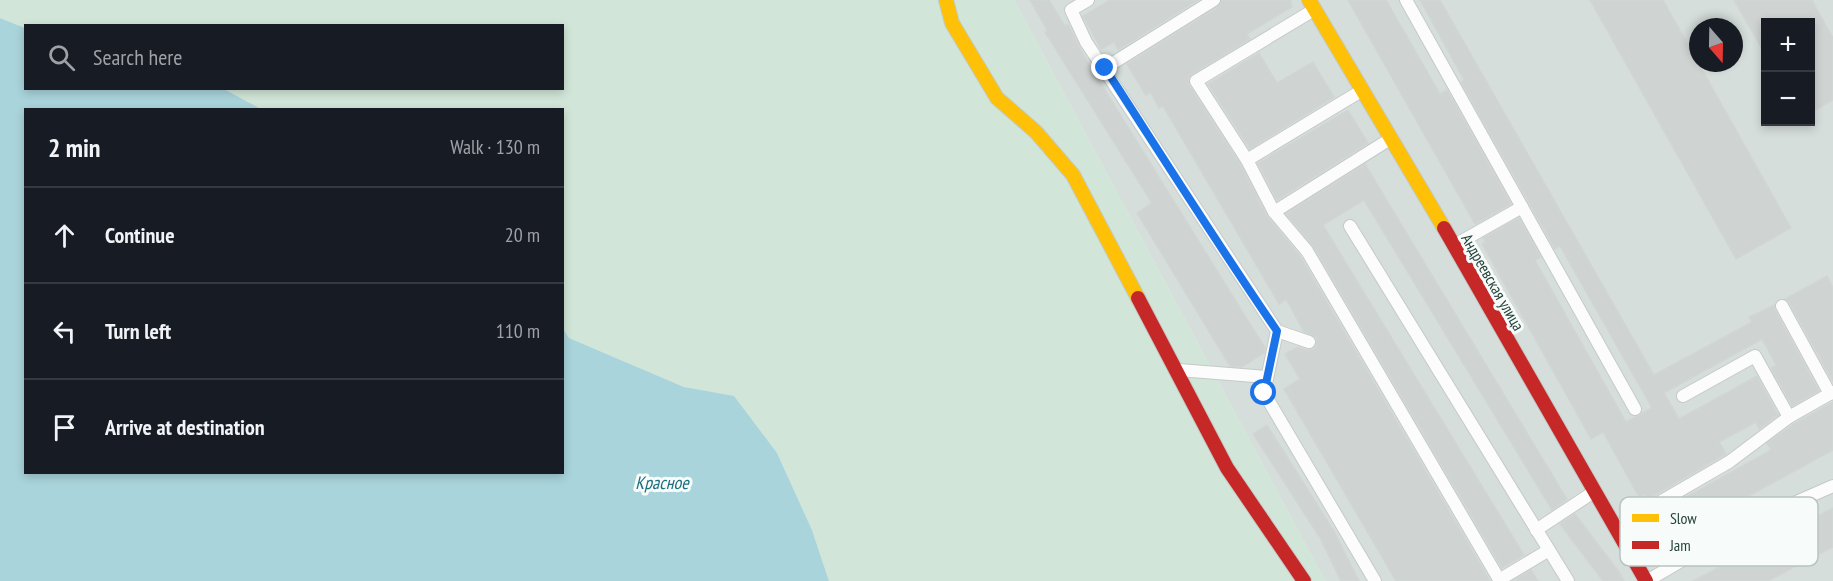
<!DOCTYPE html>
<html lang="en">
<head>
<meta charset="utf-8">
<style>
  :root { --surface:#171b24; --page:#242831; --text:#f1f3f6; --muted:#9ea1a6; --line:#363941 }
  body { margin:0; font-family:"PT Sans Narrow",sans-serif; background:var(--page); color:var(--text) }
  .controls { position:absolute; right:18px; top:18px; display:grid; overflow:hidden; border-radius:0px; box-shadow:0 3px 9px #0003 }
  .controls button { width:54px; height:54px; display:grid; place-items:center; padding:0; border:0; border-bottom:2px solid var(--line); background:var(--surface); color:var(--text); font:30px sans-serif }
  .compass { position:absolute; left:1689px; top:18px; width:54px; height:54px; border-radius:50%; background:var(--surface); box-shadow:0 3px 9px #0003; rotate:160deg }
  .stop { position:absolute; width:18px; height:18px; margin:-14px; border:4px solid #1a73e8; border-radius:50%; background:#fff }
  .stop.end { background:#1a73e8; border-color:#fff; box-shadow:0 2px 6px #0008 }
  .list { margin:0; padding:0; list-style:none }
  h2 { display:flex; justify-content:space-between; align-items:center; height:78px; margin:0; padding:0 24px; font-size:26px }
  h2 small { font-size:20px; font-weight:400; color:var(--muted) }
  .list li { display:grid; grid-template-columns:39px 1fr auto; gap:18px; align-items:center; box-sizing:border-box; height:96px; padding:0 24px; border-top:2px solid var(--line) }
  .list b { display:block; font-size:22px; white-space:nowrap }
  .list em { font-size:20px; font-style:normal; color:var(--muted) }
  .icon { flex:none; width:33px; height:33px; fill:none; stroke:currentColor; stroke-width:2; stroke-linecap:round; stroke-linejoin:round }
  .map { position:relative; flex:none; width:1833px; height:581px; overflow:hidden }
  .search { position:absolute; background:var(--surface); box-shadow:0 3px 9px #0003; left:24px; top:24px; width:540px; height:66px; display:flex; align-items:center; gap:15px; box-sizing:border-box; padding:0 21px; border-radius:0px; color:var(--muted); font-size:22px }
  .panel { position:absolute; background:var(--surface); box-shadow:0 3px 9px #0003; left:24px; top:108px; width:540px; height:366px; border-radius:0px }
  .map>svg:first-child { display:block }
  .built { fill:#d6dedb; fill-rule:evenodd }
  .green { fill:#d1e6d8 }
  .water { fill:#a9d4db }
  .building { fill:#cfd4d2; stroke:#d1d6d4; stroke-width:1.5 }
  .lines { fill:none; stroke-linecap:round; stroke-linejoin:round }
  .lane-casing { stroke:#c5cac8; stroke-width:14 }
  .slow-casing { stroke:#c3cbc8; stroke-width:16 }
  .jam-casing { stroke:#c3cbc8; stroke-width:16 }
  .lane { stroke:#fcfcfc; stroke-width:12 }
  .slow { stroke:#ffc107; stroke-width:14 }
  .jam { stroke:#c62828; stroke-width:14 }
  .route { stroke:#1a73e8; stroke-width:8 }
  .labels { text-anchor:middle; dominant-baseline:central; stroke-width:6; stroke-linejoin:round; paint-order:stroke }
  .street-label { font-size:16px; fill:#24423a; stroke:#f7fbf9 }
  .water-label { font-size:18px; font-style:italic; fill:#1c6f80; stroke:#f7fbf9 }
  .key { fill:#f7fbf9; stroke:#b8c4c0; stroke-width:1.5 }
  .key-label { font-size:16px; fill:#24423a }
</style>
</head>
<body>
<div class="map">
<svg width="1833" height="581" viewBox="0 0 1833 581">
  <rect width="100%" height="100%" fill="#e8edeb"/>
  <path class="built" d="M1014,0H1833V581H1325ZM1766,22H1810V122H1766ZM1698,27H1734V63H1698Z"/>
  <path class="green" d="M0,0H1014L1325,581H829L812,530L777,453L734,397L684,387L569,338L563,329L562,110L261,109L224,89L562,88V26H26L25,28L0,18Z"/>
  <path class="water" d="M0,18L25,28L26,88L224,89L261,109L26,110V472H562L563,329L569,338L684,387L734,396L777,453L812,530L829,581H0Z"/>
  <g class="building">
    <path d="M1030,0H1049L1065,26L1068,24L1085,58L1265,348L1264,353L1242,367L1230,366L1137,213L1152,203L1045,32L1047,30Z"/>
    <path d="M1110,0H1198L1118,50L1114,42L1101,49L1083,16Z"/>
    <path d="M1222,0H1290L1292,7L1247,34L1250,39L1192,74L1189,78V85L1240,164L1267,216L1300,256L1490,581H1396L1284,389L1300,379L1285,354L1298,347L1307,350L1314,349L1317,344L1316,337L1304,332L1286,299L1279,304L1163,106L1159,108L1150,92L1146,96L1127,64L1218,7Z"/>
    <path d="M1348,0H1386L1440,94L1447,90L1511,204L1475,224Z"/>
    <path d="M1420,0H1440L1654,375L1752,322L1749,317L1774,305L1775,310L1819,391L1792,406L1771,368L1776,365L1762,339L1664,393L1679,419L1757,376L1778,415L1759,429L1756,422L1719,442L1726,454L1724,455L1648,499L1645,494L1639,497L1603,432L1591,439L1482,244L1485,242L1483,238L1519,218L1541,257L1535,260L1626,422L1652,408L1560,246L1555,249L1461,82L1464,80Z"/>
    <path d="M1590,0H1663L1791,228L1736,259Z"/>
    <path d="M1734,0H1812L1833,38V100L1810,113V22H1766V56Z"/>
    <path d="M1259,53L1277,83L1313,62L1334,97L1250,149L1208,84Z"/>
    <path d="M1348,110L1368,143L1277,200L1258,163Z"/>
    <path d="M1365,164L1567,499L1552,510L1364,200L1323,225L1524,555L1502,568L1314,247L1286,214Z"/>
    <path d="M1827,276L1833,288V382L1789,302L1785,299Z"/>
    <path d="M1833,402V450L1670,539L1656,514L1771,450L1767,443L1794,424Z"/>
    <path d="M1267,425L1334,531L1359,581H1341L1320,538L1253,434Z"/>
    <path d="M1833,508V547L1768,581H1693Z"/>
    <path d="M1575,514L1619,572L1624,581H1603L1563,528L1560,524Z"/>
    <path d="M1531,570L1538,581H1513Z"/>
  </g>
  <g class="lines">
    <defs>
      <g id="lane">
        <path d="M1088,0L1071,10L1086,42L1277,331L1309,342"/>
        <path d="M1406,0L1635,409"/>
        <path d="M1312,11L1196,81L1247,160L1274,212L1307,251L1500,581"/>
        <path d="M1105,68L1214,0"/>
        <path d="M1247,160L1361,91"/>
        <path d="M1274,212L1390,139"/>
        <path d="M1350,226L1568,581"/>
        <path d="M1455,245L1522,207"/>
        <path d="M1782,306L1830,394"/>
        <path d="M1277,331L1264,393L1375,581"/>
        <path d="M1179,370L1267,377"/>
        <path d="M1683,396L1755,356L1789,417"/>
        <path d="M1615,528L1729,462L1789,417L1833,392"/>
        <path d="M1536,530L1592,493"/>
        <path d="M1499,580L1549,550"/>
        <path d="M1647,581L1739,527L1833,486"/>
      </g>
      <g id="slow">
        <path d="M946,0L952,23L997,98L1036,132L1073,175L1138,298"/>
        <path d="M1309,0L1444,228"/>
      </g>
      <g id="jam">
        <path d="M1444,228L1646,581"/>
        <path d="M1138,298L1227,468L1304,581"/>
      </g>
    </defs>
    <use href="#lane" class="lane-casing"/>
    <use href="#slow" class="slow-casing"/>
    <use href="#jam" class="jam-casing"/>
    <use href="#lane" class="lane"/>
    <use href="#slow" class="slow"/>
    <use href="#jam" class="jam"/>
  </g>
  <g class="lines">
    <path class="route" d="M1105,68C1162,156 1218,245 1277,331L1264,393"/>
  </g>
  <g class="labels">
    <g class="street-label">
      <text transform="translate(1493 282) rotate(60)">Андреевская улица</text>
    </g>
    <g class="water-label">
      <text x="662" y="482">Красное</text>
    </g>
  </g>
  <rect x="1620" y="497" width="198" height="69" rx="9" class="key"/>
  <rect x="1632" y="514" width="27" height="8" fill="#ffc107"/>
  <rect x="1632" y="541" width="27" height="8" fill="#c62828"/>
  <g class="key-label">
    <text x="1670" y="524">Slow</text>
    <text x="1670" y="551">Jam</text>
  </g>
</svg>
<div class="controls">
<button>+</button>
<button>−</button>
</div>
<svg class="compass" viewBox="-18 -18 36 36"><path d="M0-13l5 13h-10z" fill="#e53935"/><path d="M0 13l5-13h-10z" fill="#9ea1a6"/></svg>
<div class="stop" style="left:1264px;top:393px"></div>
<div class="stop end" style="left:1105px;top:68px"></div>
<div class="search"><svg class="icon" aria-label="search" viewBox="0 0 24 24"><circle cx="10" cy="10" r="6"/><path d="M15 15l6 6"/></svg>Search here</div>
<section class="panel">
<h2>2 min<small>Walk · 130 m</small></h2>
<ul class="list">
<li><svg class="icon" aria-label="ahead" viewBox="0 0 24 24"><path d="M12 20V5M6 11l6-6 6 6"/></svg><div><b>Continue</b></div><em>20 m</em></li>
<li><svg class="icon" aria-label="left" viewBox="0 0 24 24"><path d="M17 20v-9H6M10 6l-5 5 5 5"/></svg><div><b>Turn left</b></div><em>110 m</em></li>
<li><svg class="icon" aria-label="arrive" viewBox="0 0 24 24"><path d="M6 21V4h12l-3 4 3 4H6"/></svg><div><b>Arrive at destination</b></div></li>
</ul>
</section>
</div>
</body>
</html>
